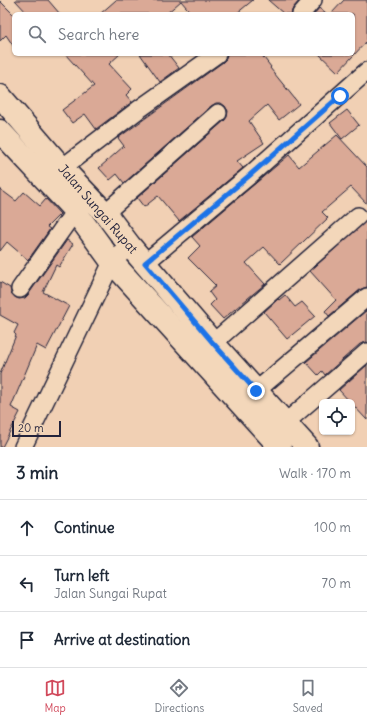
<!DOCTYPE html>
<html lang="en">
<head>
<meta charset="utf-8">
<style>
  :root { --surface:#fff; --page:#f6f6f7; --text:#1f2937; --muted:#747a83; --line:#e0e1e3; --accent:#d1495b }
  body { margin:0; font-family:Delius,sans-serif; background:var(--page); color:var(--text) }
  .controls { position:absolute; right:12px; bottom:12px; display:grid; overflow:hidden; border-radius:6px; box-shadow:0 1px 3px #0004 }
  .controls button { width:36px; height:36px; display:grid; place-items:center; padding:0; border:0; border-bottom:1px solid var(--line); background:var(--surface); color:var(--text); font:20px sans-serif }
  .scale { position:absolute; left:12px; bottom:10px; width:49px; box-sizing:border-box; padding-left:4px; border:2px solid #22223b; border-top:0; font-size:11px; line-height:14px; white-space:nowrap; color:#22223b; -webkit-text-stroke:3px #f3d7ba; paint-order:stroke }
  .stop { position:absolute; width:12px; height:12px; margin:-9px; border:3px solid #1a73e8; border-radius:50%; background:#fff }
  .stop.end { background:#1a73e8; border-color:#fff; box-shadow:0 1px 4px #0008 }
  .list { margin:0; padding:0; list-style:none }
  h2 { display:flex; justify-content:space-between; align-items:center; height:52px; margin:0; padding:0 16px; font-size:17px }
  h2 small { font-size:13px; font-weight:400; color:var(--muted) }
  .list li { display:grid; grid-template-columns:26px 1fr auto; gap:12px; align-items:center; box-sizing:border-box; height:56px; padding:0 16px; border-top:1px solid var(--line) }
  .list b { display:block; font-size:15px; white-space:nowrap }
  .list p { margin:0; font-size:13px; white-space:nowrap; color:var(--muted) }
  .list em { font-size:13px; font-style:normal; color:var(--muted) }
  .icon { flex:none; width:22px; height:22px; fill:none; stroke:currentColor; stroke-width:2; stroke-linecap:round; stroke-linejoin:round }
  .map { position:relative; flex:none; width:367px; height:447px; overflow:hidden }
  .search { position:absolute; background:var(--surface); box-shadow:0 1px 3px #0004; left:12px; right:12px; top:12px; height:44px; display:flex; align-items:center; gap:10px; box-sizing:border-box; padding:0 14px; border-radius:6px; color:var(--muted); font-size:15px }
  .sheet { height:220px; background:var(--surface) }
  nav { display:flex; justify-content:space-around; align-items:center; box-sizing:border-box; height:56px; border-top:1px solid var(--line); background:var(--surface); font-size:11px; color:var(--muted) }
  nav a { display:grid; justify-items:center; gap:2px }
  nav .on { color:var(--accent) }
  .map>svg:first-child { display:block }
  .building { fill:#daa996; stroke:#22223b }
  .lines { fill:none; stroke-linecap:round; stroke-linejoin:round }
  .minor-casing { stroke:#22223b; stroke-width:20 }
  .primary-casing { stroke:#22223b; stroke-width:25 }
  .minor { stroke:#f3d7ba; stroke-width:17 }
  .primary { stroke:#f3d7ba; stroke-width:22 }
  .route { stroke:#1a73e8; stroke-width:5 }
  .labels { text-anchor:middle; dominant-baseline:central; stroke-width:4; stroke-linejoin:round; paint-order:stroke }
  .street-label { font-size:13px; fill:#22223b; stroke:#f3d7ba }
</style>
</head>
<body>
<div class="map">
<svg width="367" height="447" viewBox="0 0 367 447">
  <rect width="100%" height="100%" fill="#f1d0b4"/>
  <filter id="ink" filterUnits="userSpaceOnUse"><feTurbulence type="fractalNoise" baseFrequency=".025" numOctaves="2"/><feDisplacementMap in="SourceGraphic" scale="8" xChannelSelector="R" yChannelSelector="G"/><feConvolveMatrix kernelMatrix="1 2 1 2 8 2 1 2 1" color-interpolation-filters="sRGB"/></filter>
  <g filter="url(#ink)">
    <g class="building">
      <path d="M15,0H48L60,14H28Z"/>
      <path d="M116,0H253L236,14H192L181,1L166,14H100Z"/>
      <path d="M268,0H300L293,8L291,14H284Z"/>
      <path d="M344,0H367V41L338,72L319,54H353V14H331Z"/>
      <path d="M0,1L14,15V47L6,35L0,41Z"/>
      <path d="M319,8L326,14H314Z"/>
      <path d="M65,54H120L109,64L132,89L126,95L132,102L96,129L85,114L72,123L62,110L94,86Z"/>
      <path d="M140,54H168L179,68L160,82Z"/>
      <path d="M227,54H261L271,67L270,68L299,104L279,120L267,105L249,121L264,143L237,161L243,168L179,221L158,196L144,207L137,198L225,120L227,117L228,111L225,106L221,103H216L211,106L124,183L117,174L110,180L99,168L124,146L118,138L223,62L226,59Z"/>
      <path d="M347,110L359,125L342,139L330,123Z"/>
      <path d="M337,135L367,167V204L351,187L322,212L328,218L280,264L264,247L246,263L265,284L223,319L210,305L215,300L209,292L216,286L188,258L200,246L192,237L289,155L299,167Z"/>
      <path d="M0,189L16,201L24,192L40,206L46,199L60,214L47,227L50,229L28,260L7,242L0,251Z"/>
      <path d="M367,220V287L361,289L329,316L325,311L336,300L310,271Z"/>
      <path d="M67,240L73,244L59,267L56,265L43,292L69,306L46,350L37,345L11,407L20,412L2,447H0V374L16,335L14,333L18,325L0,315V282L10,288L11,293L15,297L19,299L25,298L28,295Z"/>
      <path d="M285,295L295,307L302,302L315,316L287,339L264,312L278,299L279,300Z"/>
      <path d="M367,310V342L360,344L325,375L322,371L318,375L306,362Z"/>
      <path d="M367,365V420L352,404V402H350L339,390Z"/>
    </g>
    <g class="lines">
      <defs>
        <g id="minor">
          <path d="M301,14L313,0"/>
          <path d="M62,168L138,110L217,54"/>
          <path d="M105,213L218,113"/>
          <path d="M145,263L250,175L367,71"/>
          <path d="M20,289L75,211"/>
          <path d="M213,343L358,216"/>
          <path d="M256,391L367,297"/>
          <path d="M285,423L367,352"/>
          <path d="M23,447L112,262L130,246"/>
        </g>
        <g id="primary">
          <path d="M0,96L62,168L105,213L130,246L213,343L307,447"/>
          <path d="M0,131L75,211L112,262L280,447"/>
        </g>
      </defs>
      <use href="#minor" class="minor-casing"/>
      <use href="#primary" class="primary-casing"/>
      <use href="#minor" class="minor"/>
      <use href="#primary" class="primary"/>
    </g>
  </g>
  <g class="lines" filter="url(#ink)">
    <path class="route" d="M256,391L213,343L145,263L250,175L340,96"/>
  </g>
  <g class="labels">
    <g class="street-label">
      <text transform="translate(98 209) rotate(49)">Jalan Sungai Rupat</text>
    </g>
  </g>
</svg>
<div class="controls">
<button><svg class="icon" aria-label="locate" viewBox="0 0 24 24"><circle cx="12" cy="12" r="6"/><path d="M12 2v4M12 18v4M2 12h4M18 12h4"/></svg></button>
</div>
<div class="scale">20 m</div>
<div class="stop" style="left:340px;top:96px"></div>
<div class="stop end" style="left:256px;top:391px"></div>
<div class="search"><svg class="icon" aria-label="search" viewBox="0 0 24 24"><circle cx="10" cy="10" r="6"/><path d="M15 15l6 6"/></svg>Search here</div>
</div>
<section class="sheet">
<h2>3 min<small>Walk · 170 m</small></h2>
<ul class="list">
<li><svg class="icon" aria-label="ahead" viewBox="0 0 24 24"><path d="M12 20V5M6 11l6-6 6 6"/></svg><div><b>Continue</b></div><em>100 m</em></li>
<li><svg class="icon" aria-label="left" viewBox="0 0 24 24"><path d="M17 20v-9H6M10 6l-5 5 5 5"/></svg><div><b>Turn left</b><p>Jalan Sungai Rupat</p></div><em>70 m</em></li>
<li><svg class="icon" aria-label="arrive" viewBox="0 0 24 24"><path d="M6 21V4h12l-3 4 3 4H6"/></svg><div><b>Arrive at destination</b></div></li>
</ul>
</section>
<nav>
<a class="on"><svg class="icon" aria-label="map" viewBox="0 0 24 24"><path d="M3 6l6-2 6 2 6-2v14l-6 2-6-2-6 2zM9 4v14M15 6v14"/></svg>Map</a>
<a><svg class="icon" aria-label="directions" viewBox="0 0 24 24"><path d="M12 3l9 9-9 9-9-9zM9 14v-3h6M13 9l2 2-2 2"/></svg>Directions</a>
<a><svg class="icon" aria-label="saved" viewBox="0 0 24 24"><path d="M7 4h10v16l-5-4-5 4z"/></svg>Saved</a>
</nav>
</body>
</html>
